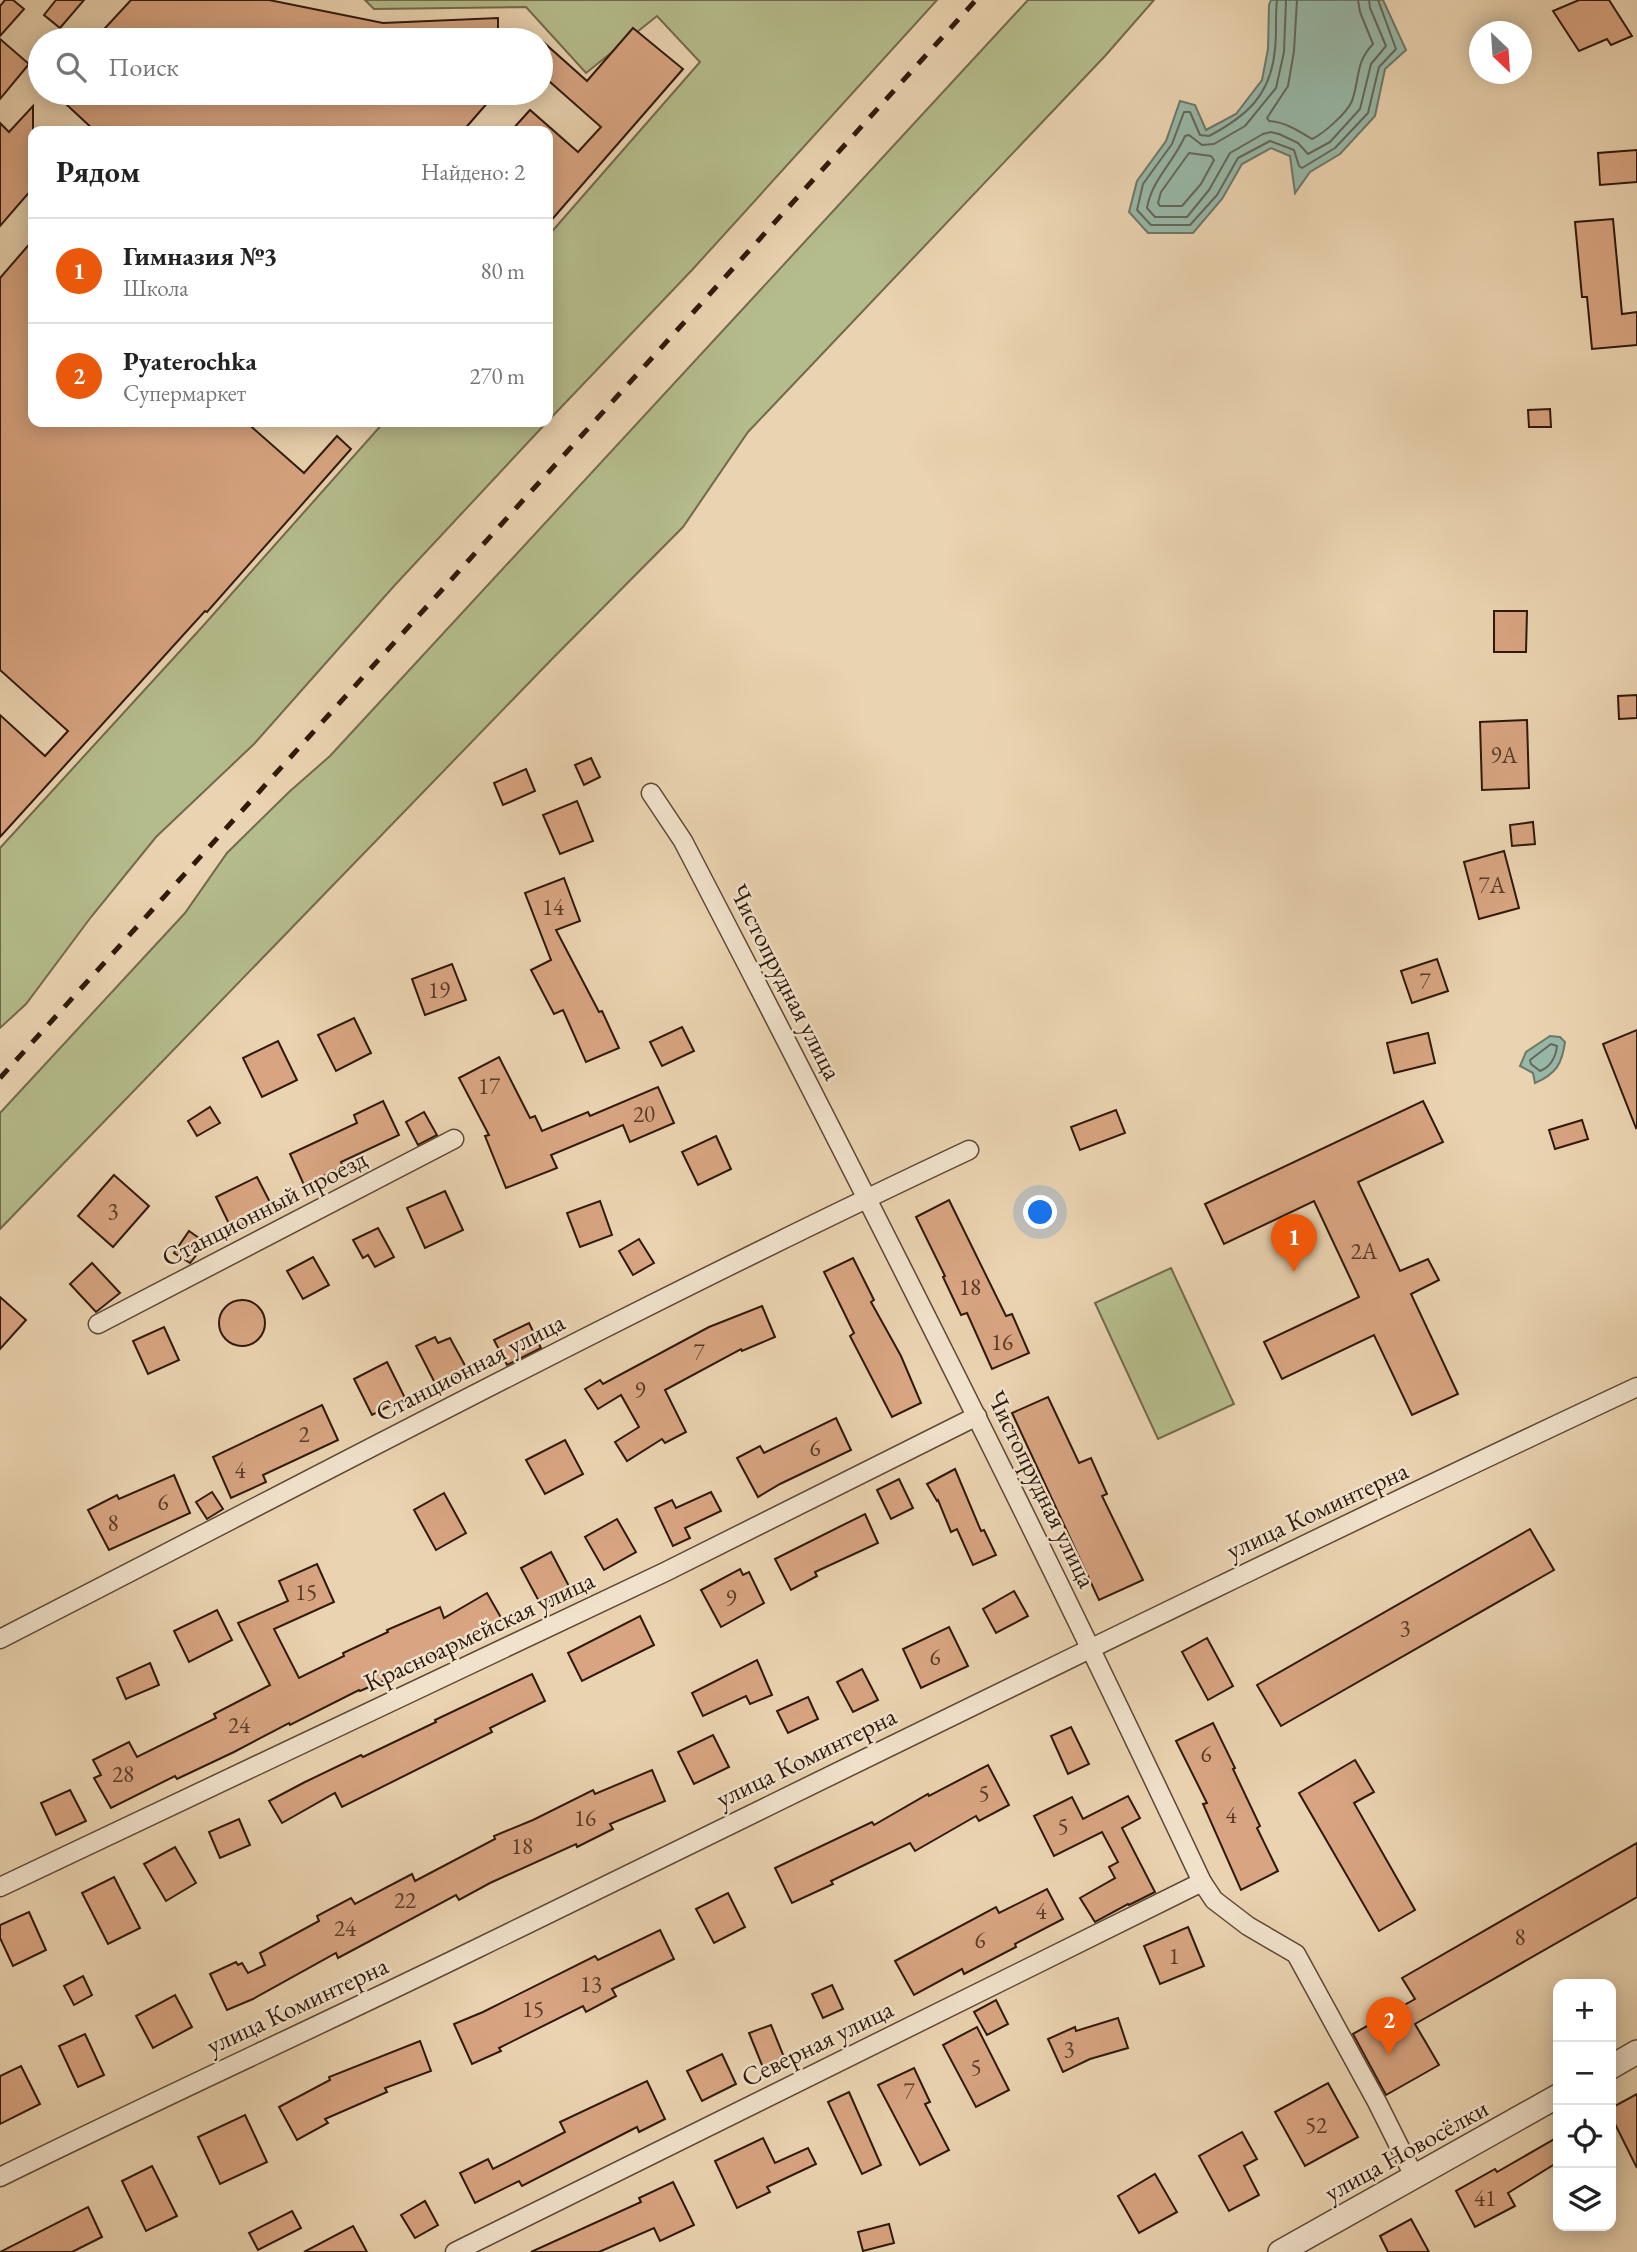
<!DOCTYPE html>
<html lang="ru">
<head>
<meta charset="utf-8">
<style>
  :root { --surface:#fff; --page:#f6f6f6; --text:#222; --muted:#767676; --line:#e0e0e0; --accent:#ea580c }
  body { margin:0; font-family:"EB Garamond",serif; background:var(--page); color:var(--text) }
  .controls { position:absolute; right:21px; bottom:21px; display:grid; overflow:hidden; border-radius:14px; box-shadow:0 4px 18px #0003 }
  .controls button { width:63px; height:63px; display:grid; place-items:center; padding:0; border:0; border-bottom:2px solid var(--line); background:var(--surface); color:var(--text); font:35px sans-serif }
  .compass { position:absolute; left:1469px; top:21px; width:63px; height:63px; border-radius:50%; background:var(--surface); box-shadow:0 4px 18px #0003; rotate:155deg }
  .you { position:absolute; left:1041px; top:1213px; width:24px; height:24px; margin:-18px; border:5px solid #fff; border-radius:50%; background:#1a73e8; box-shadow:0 0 0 10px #1a73e833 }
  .badge { display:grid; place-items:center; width:46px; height:46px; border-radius:50%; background:var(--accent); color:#fff; font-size:23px; font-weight:700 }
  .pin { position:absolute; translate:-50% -58px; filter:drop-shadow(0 2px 4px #0008) }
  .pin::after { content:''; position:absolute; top:37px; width:24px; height:21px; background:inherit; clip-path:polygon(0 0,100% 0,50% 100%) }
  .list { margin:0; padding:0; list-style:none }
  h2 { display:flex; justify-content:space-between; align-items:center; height:91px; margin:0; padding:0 28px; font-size:30px }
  h2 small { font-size:23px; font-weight:400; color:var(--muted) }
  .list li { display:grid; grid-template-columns:46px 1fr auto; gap:21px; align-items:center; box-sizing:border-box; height:105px; padding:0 28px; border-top:2px solid var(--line) }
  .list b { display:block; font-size:26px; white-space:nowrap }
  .list p { margin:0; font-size:23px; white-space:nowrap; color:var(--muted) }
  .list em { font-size:23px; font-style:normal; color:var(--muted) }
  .icon { flex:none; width:38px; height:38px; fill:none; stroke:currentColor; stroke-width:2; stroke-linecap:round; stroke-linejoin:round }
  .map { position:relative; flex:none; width:1637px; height:2252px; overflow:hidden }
  .search { position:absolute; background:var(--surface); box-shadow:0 4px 18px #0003; left:28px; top:28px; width:525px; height:77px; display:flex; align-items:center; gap:18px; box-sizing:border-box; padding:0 24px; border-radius:38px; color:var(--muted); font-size:26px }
  .panel { position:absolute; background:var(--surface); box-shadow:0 4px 18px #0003; left:28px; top:126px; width:525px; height:301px; border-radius:14px }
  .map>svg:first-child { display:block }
  .green { fill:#b5bc8c; stroke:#726a4c; stroke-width:2 }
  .water { fill:#98b8a8; stroke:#6e7869; stroke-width:2 }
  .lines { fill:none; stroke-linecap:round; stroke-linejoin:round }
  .shore { stroke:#64685a; stroke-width:2 }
  .building { fill:#d8a481; stroke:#2f190b; stroke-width:2 }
  .minor-casing { stroke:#5e4834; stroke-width:21 }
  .tertiary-casing { stroke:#5e4834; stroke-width:26 }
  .minor { stroke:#f1e2cc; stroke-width:18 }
  .tertiary { stroke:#f1e2cc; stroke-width:23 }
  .rail { stroke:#2f190b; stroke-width:5; stroke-dasharray:12 12; stroke-linecap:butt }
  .labels { text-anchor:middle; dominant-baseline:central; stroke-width:5; stroke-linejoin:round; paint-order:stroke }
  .number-label { font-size:23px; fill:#593c28 }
  .street-label { font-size:26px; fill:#2f190b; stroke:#f1e2cc }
</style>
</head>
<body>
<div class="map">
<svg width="1637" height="2252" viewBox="0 0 1637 2252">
  <rect width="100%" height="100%" fill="#ead3b0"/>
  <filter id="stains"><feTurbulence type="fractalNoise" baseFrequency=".00286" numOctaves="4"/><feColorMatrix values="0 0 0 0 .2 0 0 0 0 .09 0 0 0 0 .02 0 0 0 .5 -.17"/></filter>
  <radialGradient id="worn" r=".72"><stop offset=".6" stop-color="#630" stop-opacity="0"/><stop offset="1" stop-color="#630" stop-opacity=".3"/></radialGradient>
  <g class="green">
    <path d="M365,0H937L692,270L548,421V236L700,62L657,16L586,73L526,7L374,9Z"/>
    <path d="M1028,0H1154L1105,56L748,432L683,527L553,658L0,1229V1113L185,913L227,853L289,792L330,756Z"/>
    <path d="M384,422H547L394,586L254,744L156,837L91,917L26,1004L0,1028V848L203,626Z"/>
    <path d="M1171,1268L1234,1404L1158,1439L1095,1303Z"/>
  </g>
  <g class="water">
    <path d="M1271,0H1383L1406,50L1385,69L1375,116L1340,154L1310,172L1295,193L1290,156L1271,148L1242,164L1222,199L1193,233H1148L1129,212L1137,181L1166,141L1180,101L1195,105L1206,130L1236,114L1262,80L1268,49L1269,5Z"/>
    <path d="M1550,1036L1560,1037L1565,1042C1562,1064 1556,1074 1535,1083L1533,1073L1520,1066L1526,1052Z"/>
  </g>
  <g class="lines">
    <g class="shore">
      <path d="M1277,0C1275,16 1277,33 1275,49C1271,95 1247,116 1209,136L1200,135L1190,112H1184L1172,144L1143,184L1137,210L1151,225H1190L1217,195L1238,158L1270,141L1294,150L1299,166L1302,168L1335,148L1368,113L1379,67L1396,49L1378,0"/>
      <path d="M1286,0L1284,52L1276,88L1245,126L1214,144L1202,145L1189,135L1185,136C1174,162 1152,179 1147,208L1155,217H1187L1209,190L1230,153L1263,134L1271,132L1279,134L1298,143L1308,154L1330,142L1360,109L1371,64L1386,46L1370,8L1369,0"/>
      <path d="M1297,0L1294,51L1288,86L1267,118L1269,121C1285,122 1299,131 1312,139C1323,134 1347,113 1352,101C1360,78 1355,63 1373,44L1360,12L1358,0"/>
      <path d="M1189,153L1211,156L1214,160L1201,184L1182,206H1160L1158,203L1161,192Z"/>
      <path d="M1551,1044L1557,1046C1556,1056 1551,1067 1540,1071L1531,1064L1530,1060Z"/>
    </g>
  </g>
  <g class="building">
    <path d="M5,0H13L24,9L0,36V6Z"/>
    <path d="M56,0H84L60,28L44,15Z"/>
    <path d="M131,0H269L383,23L498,18V39L362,40L300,30L312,40H94Z"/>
    <path d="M1579,0H1609L1632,36L1611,45L1607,39L1579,51L1553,11Z"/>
    <path d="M633,28L683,69L548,224V131H511L530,110L578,152L601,127L541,74V40L587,81Z"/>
    <path d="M0,39L29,64L0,99Z"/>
    <path d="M54,93H496L463,131H95Z"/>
    <path d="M33,106V188L0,226V123L9,132Z"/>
    <path d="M1637,150V182L1600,185L1598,153Z"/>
    <path d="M1613,219L1622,314L1637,312V345L1592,349L1587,297H1582L1575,222Z"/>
    <path d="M33,240V422H246L304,473L337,436L351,449L207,612L205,611L0,837V715L45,756L68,731L0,670V278Z"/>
    <path d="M1550,409L1551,427H1529L1528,410Z"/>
    <path d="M1494,611H1527L1526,652H1494Z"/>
    <path d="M1637,695V718L1619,719L1618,696Z"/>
    <path d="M1527,720L1529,788L1482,790L1480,722Z"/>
    <path d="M591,758L600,777L584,785L575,765Z"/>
    <path d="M526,769L535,791L503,805L494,783Z"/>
    <path d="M577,801L593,841L560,854L543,815Z"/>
    <path d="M1533,822L1535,844L1512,846L1510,825Z"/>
    <path d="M1504,851L1519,908L1479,919L1464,862Z"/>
    <path d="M564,878L580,921L556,930L599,1012L602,1011L619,1048L586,1062L563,1010L554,1014L531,970L551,960L525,893Z"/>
    <path d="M1437,959L1448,991L1412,1003L1401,971Z"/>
    <path d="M452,964L466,1000L425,1015L412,979Z"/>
    <path d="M354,1018L371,1053L336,1071L318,1035Z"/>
    <path d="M682,1027L694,1051L662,1066L650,1042Z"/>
    <path d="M1637,1030V1127L1636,1128L1603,1044Z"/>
    <path d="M1428,1033L1435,1063L1394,1073L1387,1043Z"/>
    <path d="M278,1041L297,1080L262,1097L243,1058Z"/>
    <path d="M499,1057L530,1118L535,1116L542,1131L588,1112L590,1116L658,1087L674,1123L630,1142L623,1125L551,1155L557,1168L506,1188L485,1136L489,1135L459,1078Z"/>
    <path d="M383,1101L399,1135L341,1162L343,1167L304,1185L290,1154L357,1123L354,1115Z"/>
    <path d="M1423,1101L1443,1142L1358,1182L1400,1271L1428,1259L1439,1280L1411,1294L1458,1394L1412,1415L1374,1335L1282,1379L1264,1342L1359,1297L1314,1201L1224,1244L1205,1204Z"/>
    <path d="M210,1107L220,1123L197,1136L188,1121Z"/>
    <path d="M1116,1110L1125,1133L1080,1150L1071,1127Z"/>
    <path d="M424,1112L437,1135L418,1145L406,1122Z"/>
    <path d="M1582,1120L1588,1139L1555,1149L1549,1130Z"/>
    <path d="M716,1136L731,1169L698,1185L682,1152Z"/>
    <path d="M114,1175L149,1206L113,1247L78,1216Z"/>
    <path d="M257,1177L274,1210L232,1230L216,1197Z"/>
    <path d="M445,1191L463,1230L425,1248L407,1208Z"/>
    <path d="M949,1200L1006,1316L1012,1314L1029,1353L992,1369L967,1313L961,1315L943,1277L945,1276L916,1217Z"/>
    <path d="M600,1201L612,1235L580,1247L567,1213Z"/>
    <path d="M378,1228L394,1257L375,1267L368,1255L363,1258L353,1240Z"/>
    <path d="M189,1231L206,1243L190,1263L174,1253Z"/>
    <path d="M639,1239L654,1263L633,1275L619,1251Z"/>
    <path d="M313,1257L329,1285L303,1299L287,1271Z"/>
    <path d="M853,1258L874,1300L871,1302L901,1356L921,1403L892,1417L850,1336L854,1333L824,1272Z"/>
    <path d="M92,1263L120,1293L96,1312L70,1284Z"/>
    <path d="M0,1297L26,1320L0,1349Z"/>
    <circle cx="242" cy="1323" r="23"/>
    <path d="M762,1306L775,1337L742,1351L741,1349L665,1390L686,1432L665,1443L662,1439L627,1461L615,1442L639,1427L621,1395L598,1409L585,1389L600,1380L603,1384L709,1327Z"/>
    <path d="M529,1323L541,1348L507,1365L494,1340Z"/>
    <path d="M164,1327L179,1360L148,1374L133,1341Z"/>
    <path d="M435,1337L438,1343L450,1338L468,1371L437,1387L416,1346Z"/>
    <path d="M387,1362L405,1398L372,1415L354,1379Z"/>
    <path d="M1048,1397L1079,1463L1091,1458L1107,1494L1102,1496L1143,1580L1099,1600L1012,1413Z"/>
    <path d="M322,1405L338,1440L263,1475L266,1482L231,1498L213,1457Z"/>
    <path d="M836,1418L851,1450L780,1484L758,1497L737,1458L760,1446L764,1453Z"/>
    <path d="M565,1440L583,1474L545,1494L526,1460Z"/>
    <path d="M955,1469L981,1531L984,1530L996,1555L973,1565L957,1529L951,1532L938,1500L937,1501L927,1484Z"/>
    <path d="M174,1475L190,1513L109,1550L88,1510L117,1495L119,1499Z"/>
    <path d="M899,1479L913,1508L891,1519L877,1490Z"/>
    <path d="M212,1492L223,1509L207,1519L196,1502Z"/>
    <path d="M711,1492L721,1511L685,1528L690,1538L673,1546L655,1508L672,1500L676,1508Z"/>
    <path d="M444,1493L466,1533L436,1550L414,1510Z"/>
    <path d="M865,1514L878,1543L815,1572L817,1576L791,1590L775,1559Z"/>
    <path d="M617,1519L636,1552L604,1570L585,1537Z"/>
    <path d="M1530,1529L1554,1570L1281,1726L1257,1685Z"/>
    <path d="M551,1552L571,1590L541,1605L521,1568Z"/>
    <path d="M317,1564L334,1602L274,1629L299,1678L344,1656L343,1653L388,1632L387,1630L440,1607L444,1618L487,1593L503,1621L470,1639L386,1675L388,1679L360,1691L359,1690L290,1725L289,1723L234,1752L177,1779L175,1776L111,1808L94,1778L101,1775L93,1760L129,1742L137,1757L216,1718L214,1714L270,1685L238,1623L288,1601L279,1581Z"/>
    <path d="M740,1569L743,1575L749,1572L764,1603L721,1627L701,1590Z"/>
    <path d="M1014,1591L1028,1616L996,1633L983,1609Z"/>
    <path d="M217,1610L232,1640L189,1662L174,1631Z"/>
    <path d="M640,1616L654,1645L582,1681L568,1653Z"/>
    <path d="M949,1627L968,1666L921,1688L903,1649Z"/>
    <path d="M1207,1638L1233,1686L1208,1700L1182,1652Z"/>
    <path d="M757,1660L772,1695L750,1704L746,1696L703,1716L692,1693Z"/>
    <path d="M150,1663L159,1685L126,1699L117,1678Z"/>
    <path d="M862,1669L878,1700L853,1712L837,1682Z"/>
    <path d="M532,1674L545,1701L490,1728L492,1732L342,1807L335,1793L282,1823L269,1801L305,1782L361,1755L363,1757L436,1722L435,1720Z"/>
    <path d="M808,1697L818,1719L788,1733L777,1711Z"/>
    <path d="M1213,1723L1235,1768L1233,1769L1260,1826L1257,1828L1278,1871L1241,1890L1203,1804L1207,1803L1176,1741Z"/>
    <path d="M1071,1727L1089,1764L1068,1774L1051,1736Z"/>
    <path d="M713,1735L729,1767L694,1784L678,1752Z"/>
    <path d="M1355,1760L1374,1792L1354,1803L1415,1910L1379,1931L1299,1793Z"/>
    <path d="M988,1765L1009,1805L979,1821L976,1816L915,1851L910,1843L831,1881L833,1884L792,1903L775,1868L872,1822L874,1825L928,1794L929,1796Z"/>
    <path d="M652,1770L665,1801L610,1824L613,1829L577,1847L576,1844L490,1883L459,1900L456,1895L338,1958L336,1953L253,1999L227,2010L210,1974L236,1962L238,1965L242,1963L248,1973L265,1965L260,1953L319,1921L317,1916L351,1898L355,1904L412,1874L415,1881L495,1839L494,1836L533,1820L593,1790L595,1794Z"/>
    <path d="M70,1790L86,1821L56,1835L41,1803Z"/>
    <path d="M1128,1796L1140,1818L1122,1828L1155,1892L1129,1905L1128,1904L1095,1922L1080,1898L1115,1878L1109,1867L1118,1862L1102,1832L1054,1856L1034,1816L1072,1797L1083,1819Z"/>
    <path d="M239,1819L250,1845L220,1858L209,1832Z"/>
    <path d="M1637,1843V1897L1415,2024L1439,2065L1386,2095L1353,2034L1415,1999L1402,1978Z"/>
    <path d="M175,1847L196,1883L166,1901L144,1864Z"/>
    <path d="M114,1877L140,1928L108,1944L82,1893Z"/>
    <path d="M1047,1889L1063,1919L1015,1944L1016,1947L964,1974L962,1969L914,1995L895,1961L996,1907L999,1913Z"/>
    <path d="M728,1893L745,1927L714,1943L696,1909Z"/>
    <path d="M29,1912L46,1950L13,1966L0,1938V1925Z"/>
    <path d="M1188,1927L1204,1966L1160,1984L1144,1946Z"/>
    <path d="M660,1930L674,1959L612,1989L616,1996L586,2012L583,2006L499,2048L501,2051L472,2064L454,2024L483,2012L595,1956L598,1960Z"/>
    <path d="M83,1976L92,1995L74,2005L64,1986Z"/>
    <path d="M832,1985L843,2009L823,2018L812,1994Z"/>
    <path d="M175,1995L192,2027L153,2048L136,2016Z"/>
    <path d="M996,2000L1008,2024L987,2035L974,2012Z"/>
    <path d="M1118,2018L1128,2048L1090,2059L1063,2072L1048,2039L1075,2027L1076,2031Z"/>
    <path d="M771,2025L786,2062L764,2070L749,2033Z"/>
    <path d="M977,2027L1009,2090L976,2107L943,2045Z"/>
    <path d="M85,2034L104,2075L78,2087L59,2046Z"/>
    <path d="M420,2041L431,2071L385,2088L387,2092L325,2119L328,2123L297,2140L279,2107L330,2080L329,2077Z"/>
    <path d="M722,2054L736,2084L702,2101L687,2071Z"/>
    <path d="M21,2066L40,2104L0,2124V2076Z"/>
    <path d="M914,2068L930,2102L925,2104L949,2150L920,2165L878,2085Z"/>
    <path d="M647,2081L665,2119L639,2132L637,2127L522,2186L519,2181L475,2203L460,2173L488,2159L493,2169L565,2132L560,2122Z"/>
    <path d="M1328,2083L1358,2137L1305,2166L1275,2112Z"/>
    <path d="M849,2092L881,2165L862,2174L828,2102Z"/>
    <path d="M1637,2094V2168L1611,2116V2108Z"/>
    <path d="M245,2115L267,2162L220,2184L198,2137Z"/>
    <path d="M1242,2132L1257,2159L1244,2166L1259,2195L1229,2211L1199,2156Z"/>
    <path d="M1558,2137V2162L1508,2193L1515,2206L1475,2227L1456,2191L1495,2169L1497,2172Z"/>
    <path d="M763,2138L775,2163L808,2148L816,2164L767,2187L770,2192L737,2208L715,2161Z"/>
    <path d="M152,2166L177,2216L146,2231L122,2181Z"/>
    <path d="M1155,2174L1177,2212L1139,2233L1118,2196Z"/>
    <path d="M673,2182L694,2225L660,2241L654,2228L599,2252H531L641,2202L639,2198Z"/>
    <path d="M425,2201L438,2225L415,2238L401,2215Z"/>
    <path d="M88,2207L102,2237L72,2252H0Z"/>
    <path d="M292,2211L301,2228L258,2250L249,2233Z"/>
    <path d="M1411,2219L1429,2252H1388L1380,2236Z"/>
    <path d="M889,2224L894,2243L863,2251L858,2232Z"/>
    <path d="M353,2226L367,2252H304Z"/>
  </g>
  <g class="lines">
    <defs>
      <g id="minor">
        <path d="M651,793L683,841C862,1185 1037,1531 1202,1882L1214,1900L1248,1926L1296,1954L1377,2102L1415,2178"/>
        <path d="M98,1324L454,1139"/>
        <path d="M0,1639C322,1474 641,1304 969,1150"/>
        <path d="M0,1887L665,1572L977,1416"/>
        <path d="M0,2177C158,2099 319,2026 478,1948C864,1760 1248,1569 1637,1387"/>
        <path d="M455,2252L1202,1882"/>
      </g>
      <g id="tertiary">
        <path d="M1611,2067L1637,2052"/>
        <path d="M1280,2252L1558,2096"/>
      </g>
    </defs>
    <use href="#minor" class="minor-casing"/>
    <use href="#tertiary" class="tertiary-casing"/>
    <use href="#minor" class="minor"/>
    <use href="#tertiary" class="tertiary"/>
    <path class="rail" d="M0,1078L976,0"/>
  </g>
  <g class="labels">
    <g class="number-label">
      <text x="1504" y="755">9А</text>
      <text x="1492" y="885">7А</text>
      <text x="553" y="907">14</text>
      <text x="1425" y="981">7</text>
      <text x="439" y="990">19</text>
      <text x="489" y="1086">17</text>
      <text x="644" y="1114">20</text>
      <text x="113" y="1211">3</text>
      <text x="1364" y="1251">2А</text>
      <text x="970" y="1287">18</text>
      <text x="1002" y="1342">16</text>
      <text x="699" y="1352">7</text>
      <text x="640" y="1390">9</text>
      <text x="304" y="1434">2</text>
      <text x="815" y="1448">6</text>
      <text x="240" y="1470">4</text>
      <text x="163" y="1502">6</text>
      <text x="113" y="1523">8</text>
      <text x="306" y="1592">15</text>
      <text x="731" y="1598">9</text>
      <text x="1405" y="1628">3</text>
      <text x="935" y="1657">6</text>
      <text x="239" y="1725">24</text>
      <text x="1206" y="1754">6</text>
      <text x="123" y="1774">28</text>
      <text x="984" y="1793">5</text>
      <text x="1231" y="1815">4</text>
      <text x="585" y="1818">16</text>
      <text x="1063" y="1826">5</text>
      <text x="522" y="1846">18</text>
      <text x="405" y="1900">22</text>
      <text x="1041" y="1911">4</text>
      <text x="345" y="1928">24</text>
      <text x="1520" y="1937">8</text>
      <text x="980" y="1940">6</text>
      <text x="1174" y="1956">1</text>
      <text x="591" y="1984">13</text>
      <text x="533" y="2009">15</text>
      <text x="1069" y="2049">3</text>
      <text x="976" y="2067">5</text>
      <text x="909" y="2091">7</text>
      <text x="1316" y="2125">52</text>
      <text x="1485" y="2198">41</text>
    </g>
    <g class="street-label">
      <text transform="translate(786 982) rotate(63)">Чистопрудная улица</text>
      <text transform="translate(264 1208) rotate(-27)">Станционный проезд</text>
      <text transform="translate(470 1367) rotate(-27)">Станционная улица</text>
      <text transform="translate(1042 1489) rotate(64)">Чистопрудная улица</text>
      <text transform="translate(1317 1510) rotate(-25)">улица Коминтерна</text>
      <text transform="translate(479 1631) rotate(-25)">Красноармейская улица</text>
      <text transform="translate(806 1757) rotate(-26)">улица Коминтерна</text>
      <text transform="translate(297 2005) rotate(-25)">улица Коминтерна</text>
      <text transform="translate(817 2043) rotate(-26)">Северная улица</text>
      <text transform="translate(1406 2150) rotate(-29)">улица Новосёлки</text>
    </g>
  </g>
  <rect width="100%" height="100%" filter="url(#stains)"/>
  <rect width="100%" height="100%" fill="url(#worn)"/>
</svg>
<div class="controls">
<button>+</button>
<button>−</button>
<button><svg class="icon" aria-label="locate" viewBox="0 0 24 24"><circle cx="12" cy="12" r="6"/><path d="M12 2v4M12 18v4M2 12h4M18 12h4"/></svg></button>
<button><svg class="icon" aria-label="layers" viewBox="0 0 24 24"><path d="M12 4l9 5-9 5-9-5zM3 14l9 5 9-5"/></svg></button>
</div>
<svg class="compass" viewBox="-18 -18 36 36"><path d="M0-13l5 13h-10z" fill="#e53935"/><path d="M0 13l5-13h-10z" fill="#767676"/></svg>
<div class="you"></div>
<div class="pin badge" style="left:1294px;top:1272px">1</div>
<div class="pin badge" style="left:1389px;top:2055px">2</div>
<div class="search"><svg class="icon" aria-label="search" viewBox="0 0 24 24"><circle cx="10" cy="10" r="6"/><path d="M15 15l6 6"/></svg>Поиск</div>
<section class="panel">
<h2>Рядом<small>Найдено: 2</small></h2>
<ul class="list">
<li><span class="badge">1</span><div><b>Гимназия №3</b><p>Школа</p></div><em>80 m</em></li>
<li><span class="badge">2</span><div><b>Pyaterochka</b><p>Супермаркет</p></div><em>270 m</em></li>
</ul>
</section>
</div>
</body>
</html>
